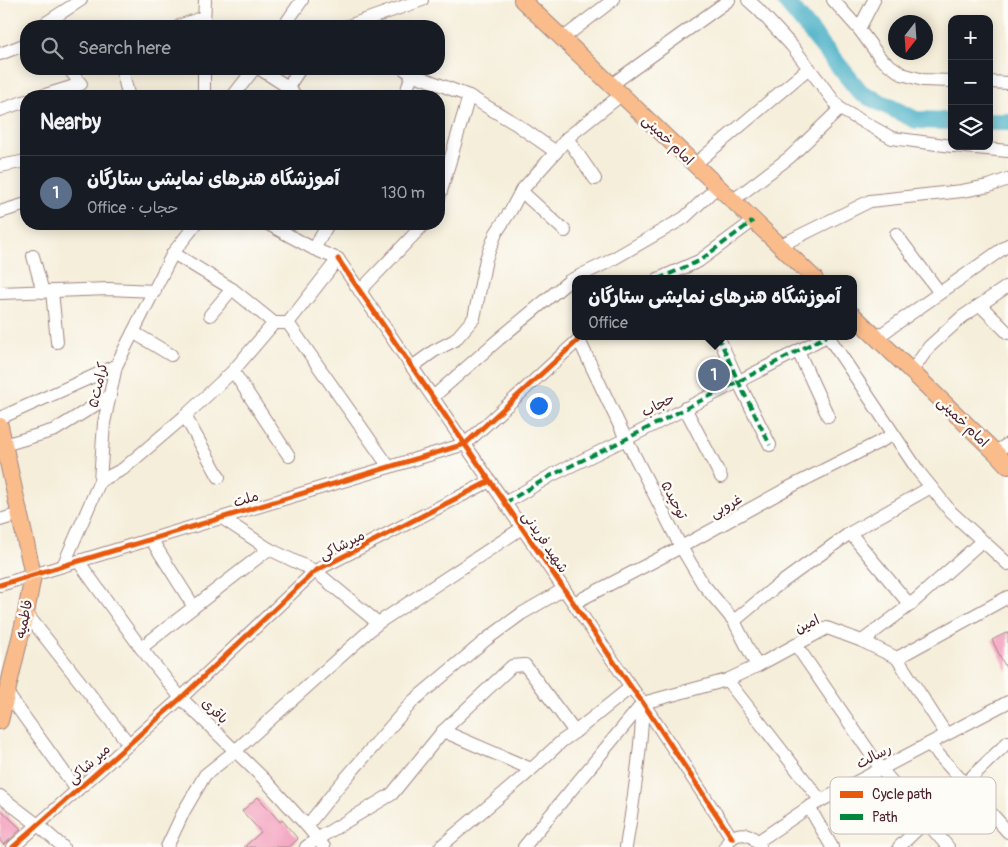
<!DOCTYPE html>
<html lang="en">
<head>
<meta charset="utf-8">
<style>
  :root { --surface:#171b24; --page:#242831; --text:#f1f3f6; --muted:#9ea1a6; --line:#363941; --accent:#0b8043 }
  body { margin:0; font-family:Pangolin,"Playpen Sans Arabic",sans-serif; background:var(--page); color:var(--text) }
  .controls { position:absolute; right:15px; top:15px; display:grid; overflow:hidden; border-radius:10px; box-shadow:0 2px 12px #0003 }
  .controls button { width:45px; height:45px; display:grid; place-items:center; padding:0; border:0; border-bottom:1px solid var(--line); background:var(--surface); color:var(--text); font:25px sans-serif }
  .compass { position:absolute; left:888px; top:15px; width:45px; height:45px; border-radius:50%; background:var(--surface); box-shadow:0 2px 12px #0003; rotate:197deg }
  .you { position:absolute; left:538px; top:405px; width:18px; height:18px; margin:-12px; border:4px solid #fff; border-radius:50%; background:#1a73e8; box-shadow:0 0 0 8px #1a73e833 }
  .badge { display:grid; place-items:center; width:32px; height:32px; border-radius:50%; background:var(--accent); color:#fff; font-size:16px; font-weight:700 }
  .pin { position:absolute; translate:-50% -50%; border:2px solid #fff; box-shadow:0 1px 5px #0006 }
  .popup { position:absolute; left:572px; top:275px; width:285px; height:65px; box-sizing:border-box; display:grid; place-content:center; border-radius:10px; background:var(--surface); filter:drop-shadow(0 1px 4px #0005); font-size:16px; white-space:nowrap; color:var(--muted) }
  .popup b { font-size:19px; color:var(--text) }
  .popup::after { content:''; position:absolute; left:50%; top:100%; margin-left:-10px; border:10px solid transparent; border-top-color:var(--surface) }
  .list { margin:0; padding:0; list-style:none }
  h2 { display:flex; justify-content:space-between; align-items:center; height:65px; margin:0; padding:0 20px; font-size:21px }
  h2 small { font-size:16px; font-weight:400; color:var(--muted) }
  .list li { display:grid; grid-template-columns:32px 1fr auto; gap:15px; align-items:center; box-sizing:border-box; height:75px; padding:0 20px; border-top:1px solid var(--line) }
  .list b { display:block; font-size:19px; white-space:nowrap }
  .list p { margin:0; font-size:16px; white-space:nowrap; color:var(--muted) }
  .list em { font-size:16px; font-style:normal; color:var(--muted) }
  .icon { flex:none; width:28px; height:28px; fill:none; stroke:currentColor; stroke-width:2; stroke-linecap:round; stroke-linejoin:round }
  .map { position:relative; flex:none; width:1008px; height:847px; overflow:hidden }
  .search { position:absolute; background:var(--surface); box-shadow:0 2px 12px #0003; left:20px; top:20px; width:425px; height:55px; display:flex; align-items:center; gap:12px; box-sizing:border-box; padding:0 18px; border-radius:20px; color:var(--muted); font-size:19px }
  .panel { position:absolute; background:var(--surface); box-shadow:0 2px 12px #0003; left:20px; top:90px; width:425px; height:140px; border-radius:20px }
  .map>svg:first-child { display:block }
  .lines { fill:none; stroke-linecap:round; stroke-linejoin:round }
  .river { stroke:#47afc6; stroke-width:18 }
  .building { fill:#f39dbc }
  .minor-casing { stroke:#a08682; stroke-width:14 }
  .major-casing { stroke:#a08682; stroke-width:18 }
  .minor { stroke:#fff; stroke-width:12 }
  .major { stroke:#fabc8b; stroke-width:16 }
  .quiet { stroke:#00873e; stroke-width:4; stroke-dasharray:8 4; stroke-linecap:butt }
  .cycleway-casing { stroke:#fdfcf7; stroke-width:8 }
  .cycleway { stroke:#e8590c; stroke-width:5 }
  .labels { text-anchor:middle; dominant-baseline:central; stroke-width:5; stroke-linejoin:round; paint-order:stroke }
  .street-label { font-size:14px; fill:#4a1f2b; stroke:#fdfcf7 }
  .key { fill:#fdfcf7; stroke:#c7baba; stroke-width:1 }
  .key-label { font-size:14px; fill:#4a1f2b }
</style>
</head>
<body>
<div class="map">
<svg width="1008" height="847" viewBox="0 0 1008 847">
  <rect width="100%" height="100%" fill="#fdfcf7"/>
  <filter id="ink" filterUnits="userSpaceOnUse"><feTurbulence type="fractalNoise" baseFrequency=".02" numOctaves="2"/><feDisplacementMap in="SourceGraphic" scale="10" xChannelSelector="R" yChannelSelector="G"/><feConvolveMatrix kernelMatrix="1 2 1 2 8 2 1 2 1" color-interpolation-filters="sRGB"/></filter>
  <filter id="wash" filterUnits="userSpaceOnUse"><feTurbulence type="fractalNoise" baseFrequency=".0096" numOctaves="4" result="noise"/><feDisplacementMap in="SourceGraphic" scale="20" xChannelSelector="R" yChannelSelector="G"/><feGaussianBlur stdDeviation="1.12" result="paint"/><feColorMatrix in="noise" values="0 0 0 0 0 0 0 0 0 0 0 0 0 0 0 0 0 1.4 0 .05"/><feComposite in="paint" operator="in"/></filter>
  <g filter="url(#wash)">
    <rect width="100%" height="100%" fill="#f5eeda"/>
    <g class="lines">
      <g class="river">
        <path d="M785,0L861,93L916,120L952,121"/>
        <path d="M989,122H1008"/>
      </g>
    </g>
    <g id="blocks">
      <g class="building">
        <path d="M1008,632V672L992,640Z"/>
        <path d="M258,797L280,822L282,820L298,839L289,847H244L261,832L242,811Z"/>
        <path d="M0,809L21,829L4,845L0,841Z"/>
      </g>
    </g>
  </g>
  <g filter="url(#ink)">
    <use href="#blocks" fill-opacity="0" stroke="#a08682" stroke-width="1"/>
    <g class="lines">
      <defs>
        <g id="minor">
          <path d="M748,0L758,9L792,46L840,109L892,138L952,146"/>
          <path d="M833,0L859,29L881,59L902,74L923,80L952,81"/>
          <path d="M204,24L205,0"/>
          <path d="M41,26L81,0"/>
          <path d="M179,26L204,17"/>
          <path d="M284,26L302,0"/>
          <path d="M348,26L422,0"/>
          <path d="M859,29L874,0"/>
          <path d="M562,39L613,0"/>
          <path d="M0,54L26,44"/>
          <path d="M122,69L128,94"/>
          <path d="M204,69V96"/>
          <path d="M260,69L288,87L296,96"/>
          <path d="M404,69L412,74L469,96L516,124L556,152"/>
          <path d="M989,82L1008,83"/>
          <path d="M611,85L729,0"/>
          <path d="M288,87L300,69"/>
          <path d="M42,96L81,84L69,69"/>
          <path d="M233,96L254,69"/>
          <path d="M405,96L412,74"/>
          <path d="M0,110L26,101"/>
          <path d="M567,138L595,179"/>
          <path d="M955,146L1008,151"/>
          <path d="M694,165L809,68"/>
          <path d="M0,166L26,161"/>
          <path d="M521,191L565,231"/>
          <path d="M439,198L469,96"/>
          <path d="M732,201L790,157L840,109"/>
          <path d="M0,212L26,204"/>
          <path d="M268,224L314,249L338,259"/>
          <path d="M896,234L940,293"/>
          <path d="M779,246L870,201L962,191L989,186L1008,179"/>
          <path d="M314,249L328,224"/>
          <path d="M173,253L232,289L274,323"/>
          <path d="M33,256L43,292"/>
          <path d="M338,259L631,687L643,703L732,838"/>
          <path d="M658,279L699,261L753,221"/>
          <path d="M52,291L57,342"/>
          <path d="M360,291L424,224"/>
          <path d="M0,293L109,289L155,291"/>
          <path d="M980,305L1008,333"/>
          <path d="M210,315L232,289"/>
          <path d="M288,323L389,467"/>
          <path d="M133,332L171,355"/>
          <path d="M718,336L738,381L770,445"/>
          <path d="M828,336L919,472L951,512L1008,564"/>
          <path d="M876,338L1008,245"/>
          <path d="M579,340L626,439L681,547L703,584L734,621L757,666"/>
          <path d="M798,351L828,416"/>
          <path d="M412,367L434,351L455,340L474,318L486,259L496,233L511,210L521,191L556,152L567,138L621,95"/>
          <path d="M233,371L289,456"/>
          <path d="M911,372L929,347L962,317L1008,286"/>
          <path d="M433,397L499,339L569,281L606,263L684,218L717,187"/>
          <path d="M685,408L721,477"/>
          <path d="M185,416L219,477"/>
          <path d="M0,418L116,366"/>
          <path d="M4,445L55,430L110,396"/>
          <path d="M995,452L1008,444"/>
          <path d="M100,481L123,469L185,416L233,371L274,323H288L338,259"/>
          <path d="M505,503L552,475L626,439L827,336"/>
          <path d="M222,518L269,549L315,571L378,623"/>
          <path d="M0,520L20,514"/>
          <path d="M850,533L910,605"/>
          <path d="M151,539L194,607"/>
          <path d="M78,561L141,648L181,698L264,779L307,826L324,847"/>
          <path d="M63,566L100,481L104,423L116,366L173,253L196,224"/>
          <path d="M0,585L465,444L575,343L582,336"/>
          <path d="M574,603L681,547L790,487L893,435"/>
          <path d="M26,613L129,744"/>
          <path d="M734,621L774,588L850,533L931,487"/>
          <path d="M862,641L910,605L982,541"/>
          <path d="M796,645L881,769L948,847"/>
          <path d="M141,648L269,549"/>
          <path d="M897,658L1008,597"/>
          <path d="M727,680L821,801"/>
          <path d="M7,693L77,790"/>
          <path d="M643,703L727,680L757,666L827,628L862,641L897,658L946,734"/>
          <path d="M443,731L531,769"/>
          <path d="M929,744L1008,832"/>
          <path d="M0,796L38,825L63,847"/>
          <path d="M809,807L832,847"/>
          <path d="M307,826L338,787L413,701L487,639L521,614L564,589"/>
          <path d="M757,842L809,807L1008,702"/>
          <path d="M13,847L181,698L315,571L490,481"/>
          <path d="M167,847L184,811L205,775L235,751L378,623L522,528"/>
          <path d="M306,847L317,839L392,794L443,731L512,666L525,665L575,732"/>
          <path d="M440,847L523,777L562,741L575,732L631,687"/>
          <path d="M524,847L643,703"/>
          <path d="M626,847C634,799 641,752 643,703"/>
          <path d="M725,847C733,830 752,830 760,847"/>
          <path d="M899,847L1008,742"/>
        </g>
        <g id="major">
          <path d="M522,0L815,279"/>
          <path d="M853,315L995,452L1008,466"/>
          <path d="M0,426L33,575L26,613L0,721"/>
        </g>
      </defs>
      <use href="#minor" class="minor-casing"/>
      <use href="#major" class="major-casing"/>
      <use href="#minor" class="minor"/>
      <use href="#major" class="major"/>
      <g class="quiet">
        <path d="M658,279L699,261L753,221"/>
        <path d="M853,323L858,320"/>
        <path d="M718,336L738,381L770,445"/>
        <path d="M505,503L552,475L626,439L827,336"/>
      </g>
      <defs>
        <g id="cycleway">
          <path d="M338,259L631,687L643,703L732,838"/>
          <path d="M0,585L465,444L575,343L582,336"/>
          <path d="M13,847L181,698L315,571L490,481"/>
        </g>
      </defs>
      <use href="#cycleway" class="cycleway-casing"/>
      <use href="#cycleway" class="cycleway"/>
    </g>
  </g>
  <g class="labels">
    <g class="street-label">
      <text transform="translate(668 140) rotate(44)">امام خمینی</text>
      <text transform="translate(98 385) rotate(-77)">کرامت۵</text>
      <text transform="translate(658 405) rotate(-27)">حجاب</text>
      <text transform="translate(963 422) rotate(44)">امام خمینی</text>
      <text transform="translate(246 499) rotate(-17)">ملت</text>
      <text transform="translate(674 500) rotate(63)">توحید۵</text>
      <text transform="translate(726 506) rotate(-29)">غروبی</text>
      <text transform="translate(545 542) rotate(56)">شهید فریدنی</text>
      <text transform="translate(342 545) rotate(-27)">میرشاکی</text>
      <text transform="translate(24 619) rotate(-78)">فاطمیه</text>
      <text transform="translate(807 624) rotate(-25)">امین</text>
      <text transform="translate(215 711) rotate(44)">باقری</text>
      <text transform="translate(874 756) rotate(-28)">رسالت</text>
      <text transform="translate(89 764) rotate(-42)">میر شاکی</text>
    </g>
  </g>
  <rect x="830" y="777" width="166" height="57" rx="8" class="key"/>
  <rect x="840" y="791" width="23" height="7" fill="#e8590c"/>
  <rect x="840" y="814" width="23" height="6" fill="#00873e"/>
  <g class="key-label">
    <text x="872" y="799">Cycle path</text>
    <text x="872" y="822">Path</text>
  </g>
</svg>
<div class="controls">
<button>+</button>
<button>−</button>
<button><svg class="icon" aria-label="layers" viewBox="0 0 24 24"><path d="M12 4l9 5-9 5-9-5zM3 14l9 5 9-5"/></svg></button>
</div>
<svg class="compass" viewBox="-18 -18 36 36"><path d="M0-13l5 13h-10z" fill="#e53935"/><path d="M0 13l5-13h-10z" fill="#9ea1a6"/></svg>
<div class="you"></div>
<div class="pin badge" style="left:714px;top:375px;background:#5c6f8a">1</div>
<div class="popup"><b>آموزشگاه هنرهای نمایشی ستارگان</b>Office</div>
<div class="search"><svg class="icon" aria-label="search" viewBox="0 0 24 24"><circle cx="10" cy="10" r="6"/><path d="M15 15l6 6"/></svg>Search here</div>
<section class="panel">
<h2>Nearby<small></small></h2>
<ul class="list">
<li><span class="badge" style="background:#5c6f8a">1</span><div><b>آموزشگاه هنرهای نمایشی ستارگان</b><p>Office · حجاب</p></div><em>130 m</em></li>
</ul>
</section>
</div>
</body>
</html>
